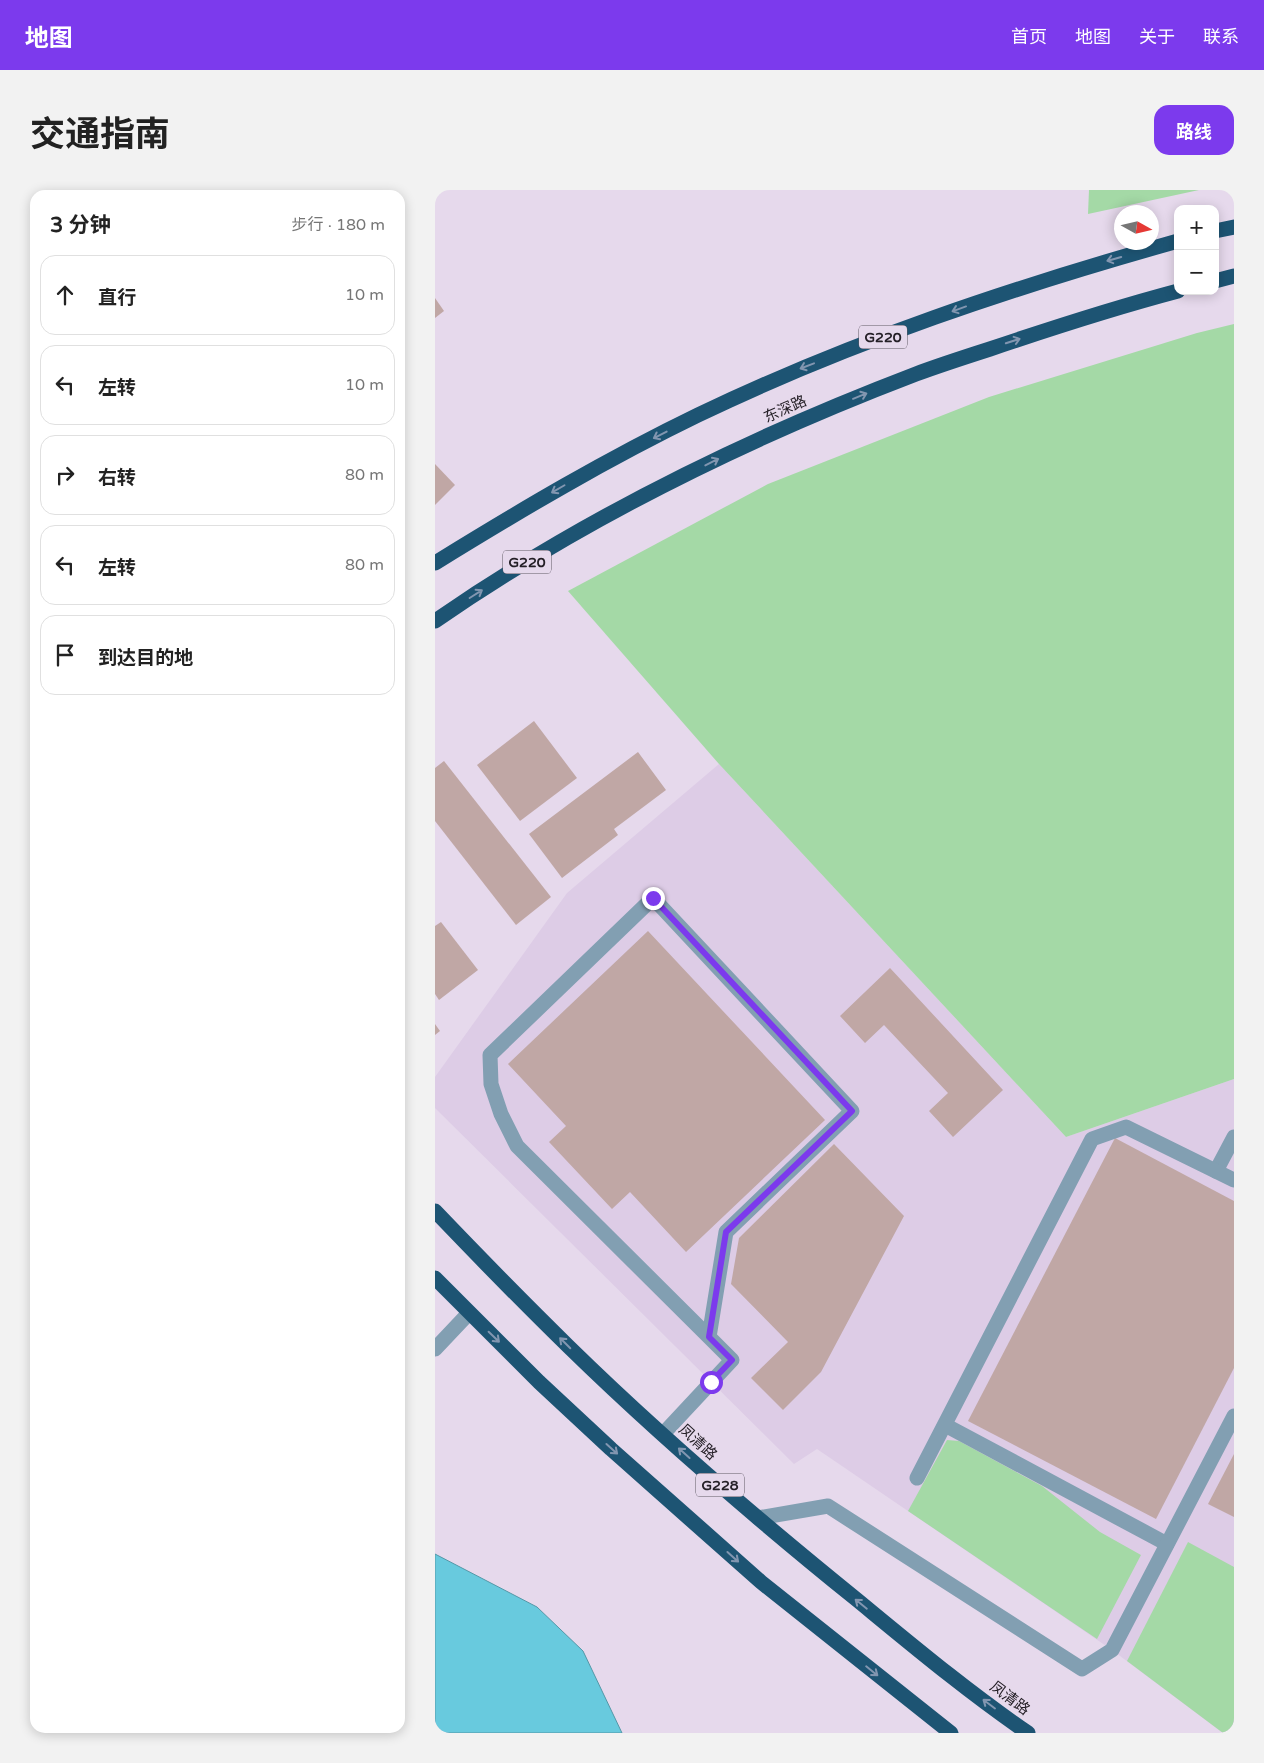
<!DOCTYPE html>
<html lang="zh">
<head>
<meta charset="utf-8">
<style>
  :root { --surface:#fff; --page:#f2f2f2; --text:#222; --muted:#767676; --line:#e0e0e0; --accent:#7c3aed }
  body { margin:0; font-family:"Varela Round","Noto Sans SC",sans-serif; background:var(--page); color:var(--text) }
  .controls { position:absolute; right:15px; top:15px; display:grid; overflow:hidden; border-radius:10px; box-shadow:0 2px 12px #0003 }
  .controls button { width:45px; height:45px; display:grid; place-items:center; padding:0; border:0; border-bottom:1px solid var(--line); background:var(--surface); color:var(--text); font:25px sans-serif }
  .compass { position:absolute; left:679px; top:15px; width:45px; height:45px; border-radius:50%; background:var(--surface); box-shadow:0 2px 12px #0003; rotate:98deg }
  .stop { position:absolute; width:15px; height:15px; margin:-11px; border:4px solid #7c3aed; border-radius:50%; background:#fff }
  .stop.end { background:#7c3aed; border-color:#fff; box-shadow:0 1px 5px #0008 }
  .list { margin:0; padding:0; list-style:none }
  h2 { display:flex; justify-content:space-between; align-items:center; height:65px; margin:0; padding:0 20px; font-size:21px }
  h2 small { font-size:16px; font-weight:400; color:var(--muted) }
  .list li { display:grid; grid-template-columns:32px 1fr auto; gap:15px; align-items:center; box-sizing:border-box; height:80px; margin:0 10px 10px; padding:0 10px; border:1px solid var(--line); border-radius:15px }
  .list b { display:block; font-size:19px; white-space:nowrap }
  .list em { font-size:16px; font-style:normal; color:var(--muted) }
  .icon { flex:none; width:28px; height:28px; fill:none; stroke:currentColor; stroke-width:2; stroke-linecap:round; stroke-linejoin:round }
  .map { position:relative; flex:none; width:799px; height:1543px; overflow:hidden; border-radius:15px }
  header { display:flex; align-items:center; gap:30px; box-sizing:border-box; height:70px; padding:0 25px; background:var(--accent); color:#fff }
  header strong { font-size:24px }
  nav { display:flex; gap:28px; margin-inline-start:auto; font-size:18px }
  .intro { display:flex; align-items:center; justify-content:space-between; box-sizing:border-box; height:120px; padding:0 30px }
  h1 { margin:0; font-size:35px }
  .button { padding:12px 22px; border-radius:15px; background:var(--accent); color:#fff; font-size:18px; font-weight:700 }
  main { display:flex; gap:30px; padding:0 30px }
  aside { flex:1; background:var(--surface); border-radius:15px; box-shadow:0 2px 12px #0003 }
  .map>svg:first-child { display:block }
  .built { fill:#ddcce6 }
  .green { fill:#a4d9a6 }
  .water { fill:#68cade; stroke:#5497a7 }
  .building { fill:#c0a7a5 }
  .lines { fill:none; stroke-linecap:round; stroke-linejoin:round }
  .minor { stroke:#829fb2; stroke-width:15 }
  .highway { stroke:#1d5473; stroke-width:15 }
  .oneway { stroke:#8296b0 }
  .route { stroke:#7c3aed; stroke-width:6 }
  .labels { text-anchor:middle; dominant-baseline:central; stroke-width:4; stroke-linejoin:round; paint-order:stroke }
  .shield { fill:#e6d9ec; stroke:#5f5862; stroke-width:1 }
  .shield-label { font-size:14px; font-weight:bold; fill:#252027 }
  .street-label { font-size:15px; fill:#252027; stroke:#e6d9ec }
</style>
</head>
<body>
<header>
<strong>地图</strong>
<nav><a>首页</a><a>地图</a><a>关于</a><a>联系</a></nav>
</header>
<div class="intro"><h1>交通指南</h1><a class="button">路线</a></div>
<main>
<aside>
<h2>3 分钟<small>步行 · 180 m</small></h2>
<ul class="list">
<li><svg class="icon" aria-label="ahead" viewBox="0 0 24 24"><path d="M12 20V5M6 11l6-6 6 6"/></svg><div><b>直行</b></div><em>10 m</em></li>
<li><svg class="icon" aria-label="left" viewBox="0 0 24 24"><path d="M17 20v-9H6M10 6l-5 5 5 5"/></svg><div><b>左转</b></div><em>10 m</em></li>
<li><svg class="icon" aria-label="right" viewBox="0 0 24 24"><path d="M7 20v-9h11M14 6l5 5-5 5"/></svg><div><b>右转</b></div><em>80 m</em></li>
<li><svg class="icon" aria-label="left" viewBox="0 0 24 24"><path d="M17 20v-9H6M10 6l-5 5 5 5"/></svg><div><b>左转</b></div><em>80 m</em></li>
<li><svg class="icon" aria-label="arrive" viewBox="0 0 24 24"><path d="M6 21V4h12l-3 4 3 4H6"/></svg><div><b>到达目的地</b></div></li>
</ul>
</aside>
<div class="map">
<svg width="799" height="1543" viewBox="0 0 799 1543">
  <rect width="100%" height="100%" fill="#e6d9ec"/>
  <path class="built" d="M284,574L631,947L799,889V1543H788L677,1460L382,1259L359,1274L0,918V887L132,703Z"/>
  <g class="green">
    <path d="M654,0H764L653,24Z"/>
    <path d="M799,134V889L631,947L284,574L133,401L333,294L554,207L762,143Z"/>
    <path d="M512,1250L524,1251L607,1296L665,1342L706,1365L662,1449L473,1321Z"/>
    <path d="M753,1352L799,1377V1543H788L692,1471Z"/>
  </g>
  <path class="water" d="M0,1364L102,1417L148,1461L187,1543H0Z"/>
  <g class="building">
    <path d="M0,108L9,121L0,128Z"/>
    <path d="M0,274L20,295L0,315Z"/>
    <path d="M99,531L142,588L85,631L42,575Z"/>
    <path d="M203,562L231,600L179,639L183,645L127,688L94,644Z"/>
    <path d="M9,571L116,707L81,735L0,631V578Z"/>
    <path d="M6,732L43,780L4,810L0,804V736Z"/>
    <path d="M213,741L390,930L251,1062L195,1002L177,1019L114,952L131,936L73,874Z"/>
    <path d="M455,778L568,900L518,947L494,921L513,903L449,835L430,853L405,826Z"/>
    <path d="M0,834L5,841L0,845Z"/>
    <path d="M680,948L799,1011V1178L721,1329L533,1231Z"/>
    <path d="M399,954L469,1026L386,1182L348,1220L316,1188L353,1152L296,1094L304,1048Z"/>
    <path d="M799,1264V1327L773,1314Z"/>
  </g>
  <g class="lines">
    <g class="minor">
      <path d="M781,981L799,947"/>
      <path d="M0,1159L34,1123"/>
      <path d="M510,1235L732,1354"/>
      <path d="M228,1244L297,1170L274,1147L82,956L66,924L56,894L55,865L218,708L417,921L291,1042L274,1147"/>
      <path d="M482,1288L657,949L691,937L799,990"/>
      <path d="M323,1328L393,1316L647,1479L677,1460L799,1226"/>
    </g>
    <g class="highway">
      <path d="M780,41L799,37"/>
      <path d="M780,91L799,86"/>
      <path d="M0,373C86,320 172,269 263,225C417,151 579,97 743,51"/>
      <path d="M0,431C148,329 313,248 481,184C505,175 530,167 555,159C617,138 679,118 743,101"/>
      <path d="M0,1021C44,1067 88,1112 134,1157C225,1246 322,1329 421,1409C477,1455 533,1502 593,1543"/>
      <path d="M0,1088L104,1192L176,1259L326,1392L516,1543"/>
    </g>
  </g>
  <defs><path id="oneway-shaft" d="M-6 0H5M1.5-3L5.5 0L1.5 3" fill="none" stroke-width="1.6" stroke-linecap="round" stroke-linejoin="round" transform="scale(1.25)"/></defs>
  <g class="oneway">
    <use href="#oneway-shaft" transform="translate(679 69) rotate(164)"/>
    <use href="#oneway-shaft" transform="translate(524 119) rotate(160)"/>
    <use href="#oneway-shaft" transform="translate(578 151) rotate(-18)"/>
    <use href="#oneway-shaft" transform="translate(372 176) rotate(159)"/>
    <use href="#oneway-shaft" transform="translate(425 206) rotate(-22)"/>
    <use href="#oneway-shaft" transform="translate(225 245) rotate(153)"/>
    <use href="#oneway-shaft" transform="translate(277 272) rotate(-27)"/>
    <use href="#oneway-shaft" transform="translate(123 299) rotate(150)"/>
    <use href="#oneway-shaft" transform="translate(41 404) rotate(-32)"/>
    <use href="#oneway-shaft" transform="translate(59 1147) rotate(44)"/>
    <use href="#oneway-shaft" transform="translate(130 1153) rotate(-135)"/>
    <use href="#oneway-shaft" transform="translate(177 1259) rotate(42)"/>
    <use href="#oneway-shaft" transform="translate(249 1263) rotate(-138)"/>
    <use href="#oneway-shaft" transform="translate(298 1367) rotate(42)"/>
    <use href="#oneway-shaft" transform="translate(426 1414) rotate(-141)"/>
    <use href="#oneway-shaft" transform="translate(437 1481) rotate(39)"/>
    <use href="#oneway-shaft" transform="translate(554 1514) rotate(-143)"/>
  </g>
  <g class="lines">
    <path class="route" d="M218,708L417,921L291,1042L274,1147L297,1170L276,1192"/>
  </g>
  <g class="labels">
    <g class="shield">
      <rect x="424" y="135.5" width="48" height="23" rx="4"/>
      <rect x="68" y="360.5" width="48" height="23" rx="4"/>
      <rect x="261" y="1283.5" width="48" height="23" rx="4"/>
    </g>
    <g class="shield-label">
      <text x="448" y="147">G220</text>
      <text x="92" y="372">G220</text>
      <text x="285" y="1295">G228</text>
    </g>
    <g class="street-label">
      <text transform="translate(350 219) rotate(-24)">东深路</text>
      <text transform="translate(263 1252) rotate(42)">凤清路</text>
      <text transform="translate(575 1508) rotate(37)">凤清路</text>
    </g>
  </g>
</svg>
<div class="controls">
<button>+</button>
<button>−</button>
</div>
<svg class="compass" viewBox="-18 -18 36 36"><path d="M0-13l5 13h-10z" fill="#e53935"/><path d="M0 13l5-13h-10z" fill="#767676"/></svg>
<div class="stop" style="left:276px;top:1192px"></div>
<div class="stop end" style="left:218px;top:708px"></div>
</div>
</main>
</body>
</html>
